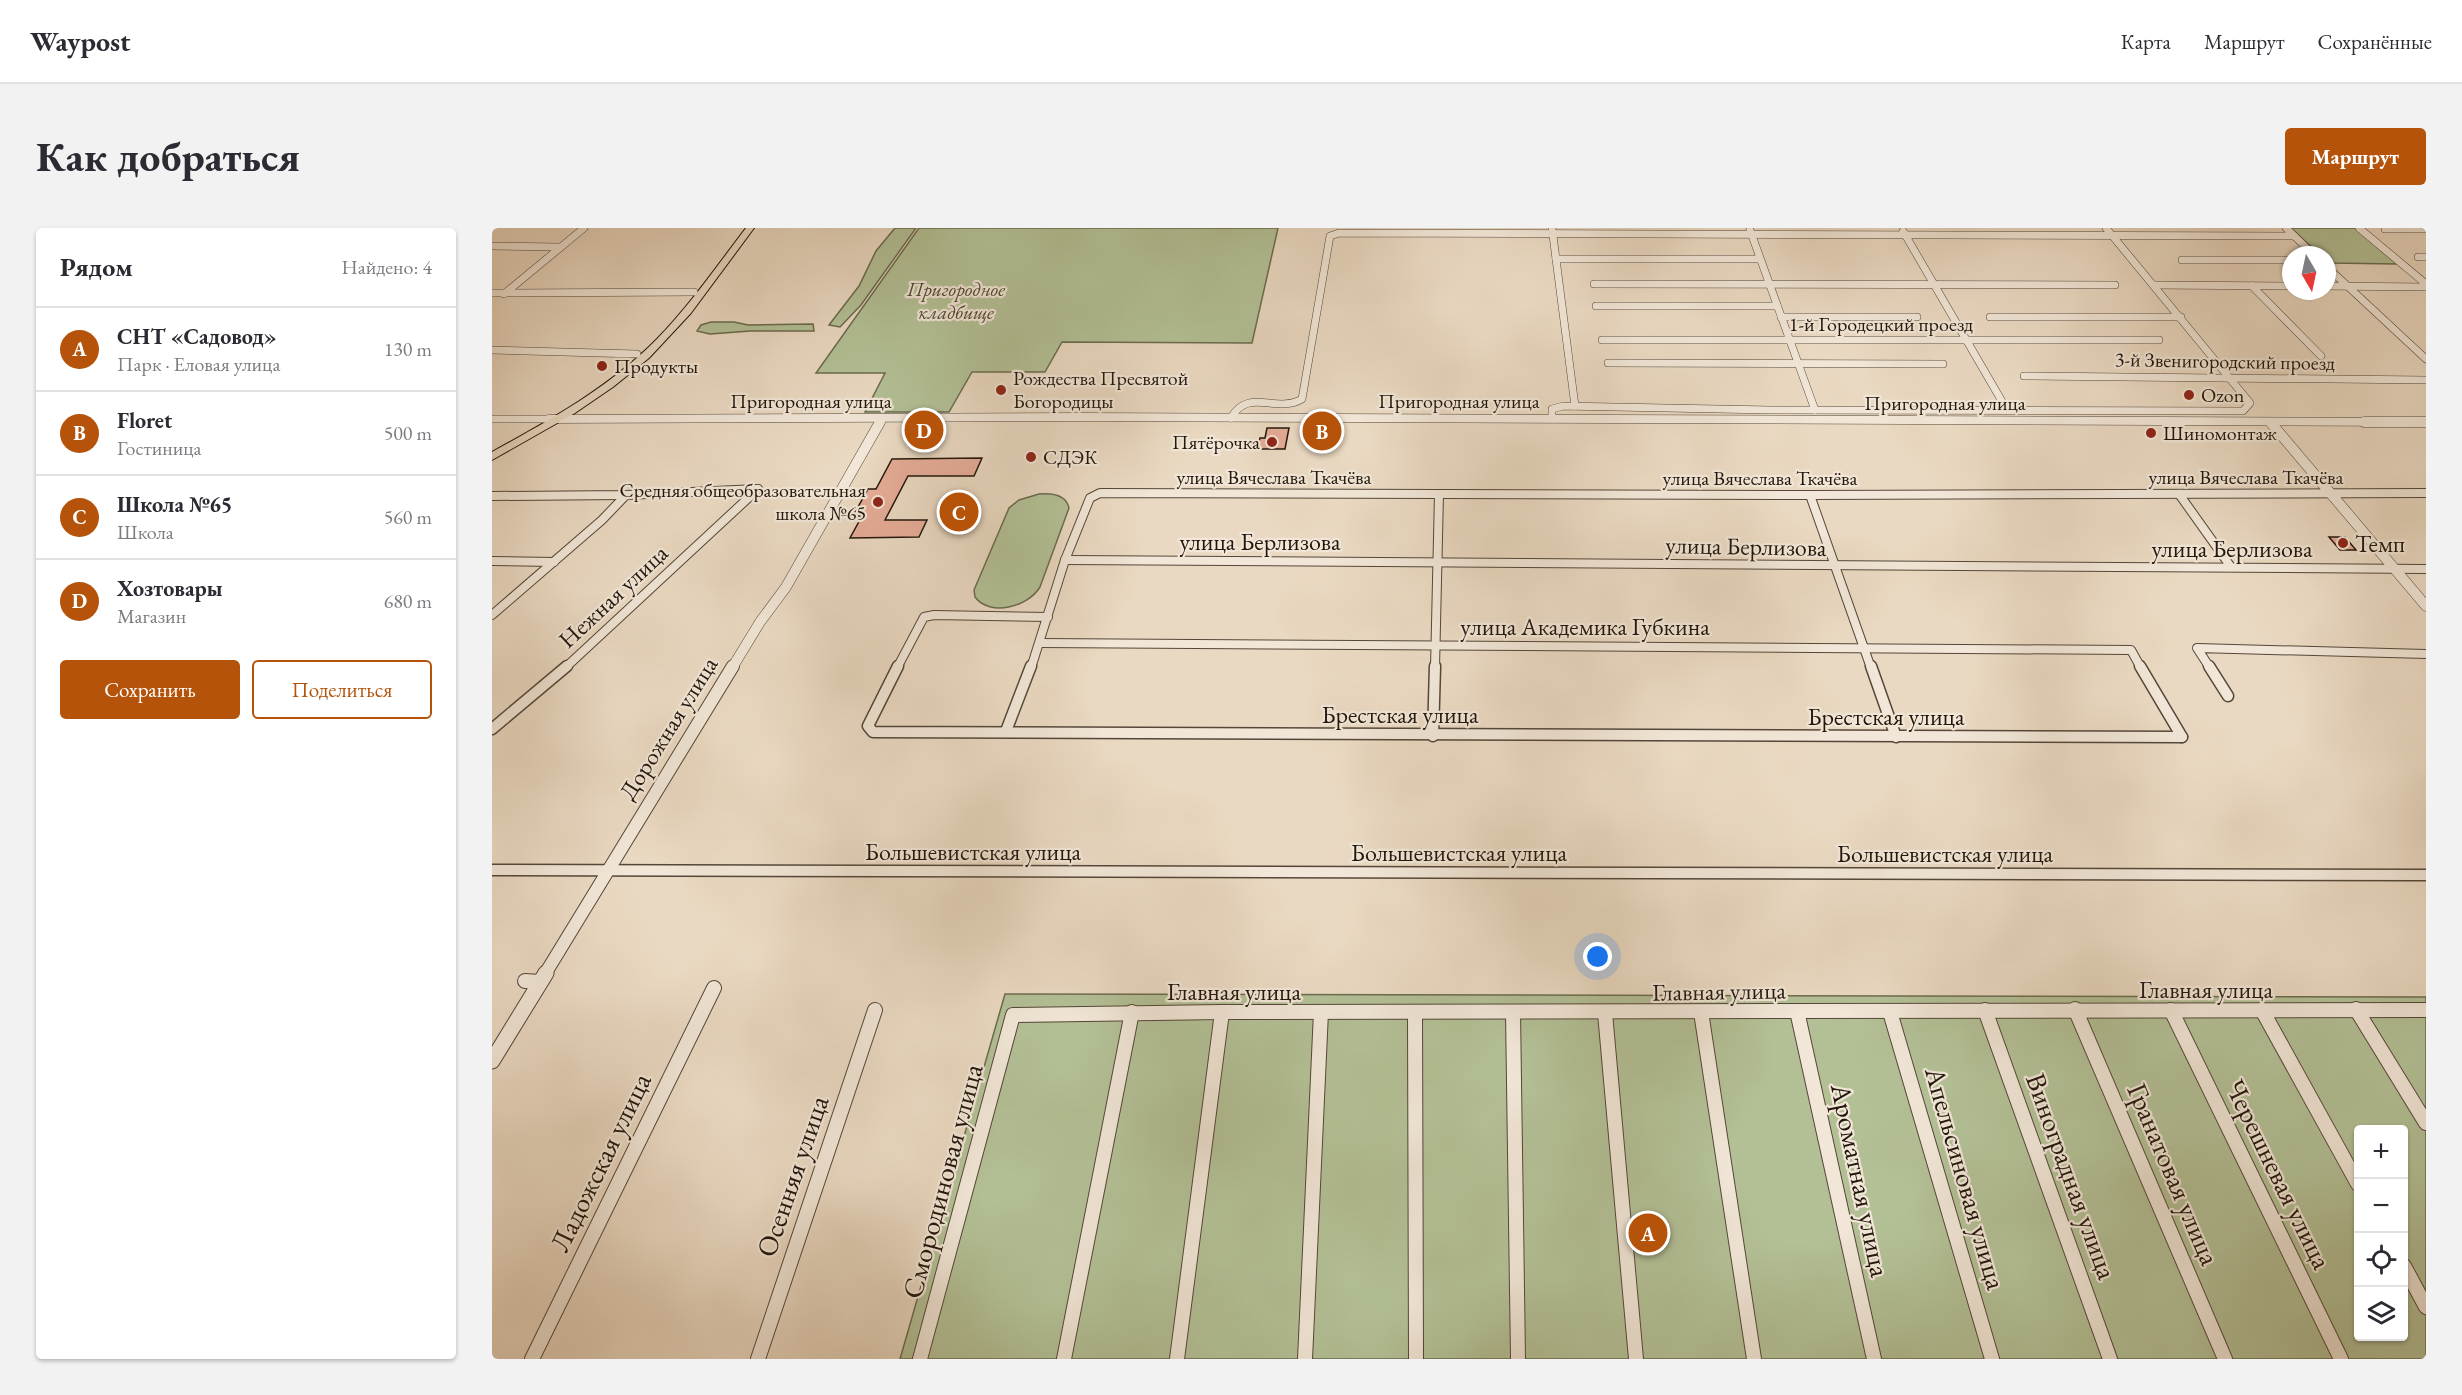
<!DOCTYPE html>
<html lang="ru">
<head>
<meta charset="utf-8">
<style>
  :root { --surface:#fff; --page:#f2f2f3; --text:#2b2b33; --muted:#7c7c81; --line:#e1e1e2; --accent:#b45309 }
  body { margin:0; font-family:"EB Garamond",serif; background:var(--page); color:var(--text) }
  .controls { position:absolute; right:18px; bottom:18px; display:grid; overflow:hidden; border-radius:6px; box-shadow:0 2px 4px #0004 }
  .controls button { width:54px; height:54px; display:grid; place-items:center; padding:0; border:0; border-bottom:2px solid var(--line); background:var(--surface); color:var(--text); font:30px sans-serif }
  .compass { position:absolute; left:1790px; top:18px; width:54px; height:54px; border-radius:50%; background:var(--surface); box-shadow:0 2px 4px #0004; rotate:171deg }
  .you { position:absolute; left:1106px; top:729px; width:21px; height:21px; margin:-15px; border:4px solid #fff; border-radius:50%; background:#1a73e8; box-shadow:0 0 0 9px #1a73e833 }
  .badge { display:grid; place-items:center; width:39px; height:39px; border-radius:50%; background:var(--accent); color:#fff; font-size:20px; font-weight:700 }
  .pin { position:absolute; translate:-50% -50%; border:3px solid #fff; box-shadow:0 2px 6px #0006 }
  .list { margin:0; padding:0; list-style:none }
  h2 { display:flex; justify-content:space-between; align-items:center; height:78px; margin:0; padding:0 24px; font-size:26px }
  h2 small { font-size:20px; font-weight:400; color:var(--muted) }
  .list li { display:grid; grid-template-columns:39px 1fr auto; gap:18px; align-items:center; box-sizing:border-box; height:84px; padding:0 24px; border-top:2px solid var(--line) }
  .list b { display:block; font-size:22px; white-space:nowrap }
  .list p { margin:0; font-size:20px; white-space:nowrap; color:var(--muted) }
  .list em { font-size:20px; font-style:normal; color:var(--muted) }
  .actions { display:flex; gap:12px; padding:18px 24px }
  .actions a { flex:1; padding:14px 0; border:2px solid var(--accent); border-radius:6px; text-align:center; font-size:21px; color:var(--accent) }
  .actions .main { background:var(--accent); color:#fff }
  .icon { flex:none; width:33px; height:33px; fill:none; stroke:currentColor; stroke-width:2; stroke-linecap:round; stroke-linejoin:round }
  .map { position:relative; flex:none; width:1934px; height:1131px; overflow:hidden; border-radius:6px }
  header { display:flex; align-items:center; gap:36px; box-sizing:border-box; height:84px; padding:0 30px; background:var(--surface); border-bottom:2px solid var(--line) }
  header strong { font-size:28px }
  nav { display:flex; gap:33px; margin-inline-start:auto; font-size:21px }
  .intro { display:flex; align-items:center; justify-content:space-between; box-sizing:border-box; height:144px; padding:0 36px }
  h1 { margin:0; font-size:42px }
  .button { padding:15px 27px; border-radius:6px; background:var(--accent); color:#fff; font-size:21px; font-weight:700 }
  main { display:flex; gap:36px; padding:0 36px }
  aside { flex:1; background:var(--surface); border-radius:6px; box-shadow:0 2px 4px #0004 }
  .map>svg:first-child { display:block }
  .green { fill:#b3c096; stroke:#6a6b50; stroke-width:1.5; fill-rule:evenodd }
  .building { fill:#e6ac98; stroke:#22160b; stroke-width:1.5 }
  .lines { fill:none; stroke-linecap:round; stroke-linejoin:round }
  .minor-far3-casing { stroke:#544739; stroke-width:8 }
  .minor-far2-casing { stroke:#544739; stroke-width:10 }
  .minor-far1-casing { stroke:#544739; stroke-width:13 }
  .minor-casing { stroke:#544739; stroke-width:16 }
  .tertiary-far3-casing { stroke:#544739; stroke-width:9 }
  .tertiary-far2-casing { stroke:#544739; stroke-width:11 }
  .tertiary-far1-casing { stroke:#544739; stroke-width:14 }
  .tertiary-casing { stroke:#544739; stroke-width:17 }
  .primary-casing { stroke:#22160b; stroke-width:2 }
  .minor-far3 { stroke:#f1e6d7; stroke-width:7 }
  .minor-far2 { stroke:#f1e6d7; stroke-width:8 }
  .minor-far1 { stroke:#f1e6d7; stroke-width:10 }
  .minor { stroke:#f1e6d7; stroke-width:14 }
  .tertiary-far3 { stroke:#f1e6d7; stroke-width:8 }
  .tertiary-far2 { stroke:#f1e6d7; stroke-width:10 }
  .tertiary-far1 { stroke:#f1e6d7; stroke-width:12 }
  .tertiary { stroke:#f1e6d7; stroke-width:15 }
  .primary { fill:#ead9c2; fill-rule:evenodd }
  .poi-dot { fill:#8f2418; stroke:#f1e6d7; stroke-width:2 }
  .labels { text-anchor:middle; dominant-baseline:central; stroke-width:4.5; stroke-linejoin:round; paint-order:stroke }
  .far-park-label { font-size:20px; font-style:italic; fill:#4e4935; stroke:#f1e6d7 }
  .far-street-label { font-size:20px; fill:#22160b; stroke:#f1e6d7 }
  .far-poi-label { font-size:20px; fill:#22160b; stroke:#f1e6d7; text-anchor:start }
  .street-label { font-size:24px; fill:#22160b; stroke:#f1e6d7 }
  .poi-label { font-size:24px; fill:#22160b; stroke:#f1e6d7; text-anchor:start }
  .near-street-label { font-size:28px; fill:#22160b; stroke:#f1e6d7 }
</style>
</head>
<body>
<header>
<strong>Waypost</strong>
<nav><a>Карта</a><a>Маршрут</a><a>Сохранённые</a></nav>
</header>
<div class="intro"><h1>Как добраться</h1><a class="button">Маршрут</a></div>
<main>
<aside>
<h2>Рядом<small>Найдено: 4</small></h2>
<ul class="list">
<li><span class="badge">A</span><div><b>СНТ «Садовод»</b><p>Парк · Еловая улица</p></div><em>130 m</em></li>
<li><span class="badge">B</span><div><b>Floret</b><p>Гостиница</p></div><em>500 m</em></li>
<li><span class="badge">C</span><div><b>Школа №65</b><p>Школа</p></div><em>560 m</em></li>
<li><span class="badge">D</span><div><b>Хозтовары</b><p>Магазин</p></div><em>680 m</em></li>
</ul>
<div class="actions"><a class="main">Сохранить</a><a>Поделиться</a></div>
</aside>
<div class="map">
<svg width="1934" height="1131" viewBox="0 0 1934 1131">
  <rect width="100%" height="100%" fill="#ead9c2"/>
  <filter id="stains"><feTurbulence type="fractalNoise" baseFrequency=".00333" numOctaves="4"/><feColorMatrix values="0 0 0 0 .2 0 0 0 0 .09 0 0 0 0 .02 0 0 0 .5 -.17"/></filter>
  <radialGradient id="worn" r=".72"><stop offset=".6" stop-color="#630" stop-opacity="0"/><stop offset="1" stop-color="#630" stop-opacity=".3"/></radialGradient>
  <g class="green">
    <path d="M403,0H424L369,77L348,99L337,97L367,58L384,23Z"/>
    <path d="M427,0H786L760,115L570,114L553,144H480L457,184H373L393,145H324Z"/>
    <path d="M1799,0H1863L1905,36L1837,35L1835,27H1828Z"/>
    <path d="M219,94H242L256,97L321,96L322,103H258L218,106L205,103L209,97Z"/>
    <path d="M547,266C559,265 574,266 577,280L548,359C536,379 498,389 483,369L482,362L517,280L527,272Z"/>
    <path d="M513,766L1934,769V1131H408ZM1866,902H1912V1108H1866Z"/>
  </g>
  <g class="building">
    <path d="M775,200H797L793,221H765L768,210H773Z"/>
    <path d="M490,230L482,248H416L393,292H435L427,309L358,310L370,288H361L376,261H384L400,231Z"/>
    <path d="M1837,309H1853L1864,322H1848Z"/>
  </g>
  <g class="lines">
    <defs>
      <g id="minor-far3">
        <path d="M1060,0L1083,178"/>
        <path d="M1794,0L1822,27"/>
        <path d="M1867,0L1934,56"/>
        <path d="M1893,1H1934"/>
        <path d="M1258,2L1323,182"/>
        <path d="M1411,3L1515,182"/>
        <path d="M0,18L67,19"/>
        <path d="M1926,29H1934"/>
        <path d="M1064,31H1268"/>
        <path d="M1690,32H1799"/>
        <path d="M1835,39L1934,131"/>
        <path d="M1102,56L1623,57"/>
        <path d="M1662,57L1799,58"/>
        <path d="M1760,58L1829,128"/>
        <path d="M1835,58L1934,59"/>
        <path d="M0,65L202,64"/>
        <path d="M12,66L92,0"/>
        <path d="M1104,78H1285"/>
        <path d="M1289,89H1425"/>
        <path d="M1498,89H1689"/>
        <path d="M1110,112H1667"/>
        <path d="M0,122L145,126"/>
        <path d="M1116,135L1451,136"/>
        <path d="M1532,148L1934,152"/>
        <path d="M739,190C756,159 784,186 810,171L838,8L847,5L1802,8"/>
        <path d="M0,191H57"/>
        <path d="M1060,191V181L1071,178L1278,182L1751,183L1758,175L1614,0"/>
      </g>
      <g id="minor-far2">
        <path d="M1687,266L1739,339"/>
        <path d="M1318,267L1379,440"/>
        <path d="M0,268L134,267L266,261"/>
        <path d="M573,332L1934,341"/>
        <path d="M0,333L62,334"/>
        <path d="M0,387L110,292L134,267"/>
        <path d="M548,415L1639,422L1649,440"/>
        <path d="M73,440L266,261"/>
        <path d="M405,440L432,389L442,387L556,389"/>
        <path d="M539,440L573,332L598,270L608,265L1318,267L1934,265"/>
        <path d="M943,440L947,266"/>
        <path d="M1718,440L1705,420L1934,426"/>
      </g>
      <g id="minor-far1">
        <path d="M406,438L376,498L381,504L1690,509"/>
        <path d="M1379,438L1404,509"/>
        <path d="M1648,438L1690,509"/>
        <path d="M1717,438L1736,468"/>
        <path d="M0,501L75,438"/>
        <path d="M514,503L539,438"/>
        <path d="M941,508L943,438"/>
        <path d="M0,642L1934,647"/>
      </g>
      <g id="minor">
        <path d="M33,753L48,754"/>
        <path d="M1583,781L1733,1131"/>
        <path d="M1864,781L1934,895"/>
        <path d="M1493,782L1618,1131"/>
        <path d="M1679,782L1849,1131"/>
        <path d="M1770,782L1866,956"/>
        <path d="M1305,783L1382,1131"/>
        <path d="M923,784L924,1131"/>
        <path d="M1021,784L1026,1131"/>
        <path d="M1209,784L1262,1131"/>
        <path d="M1398,784L1500,1131"/>
        <path d="M1113,785L1144,1131"/>
        <path d="M1912,1038L1934,1079"/>
        <path d="M40,1131L222,760"/>
        <path d="M266,1131L383,782"/>
        <path d="M428,1131L521,787L730,784L1934,782"/>
        <path d="M572,1131L640,784"/>
        <path d="M685,1131L730,784"/>
        <path d="M813,1131L829,784"/>
      </g>
      <g id="tertiary-far3">
        <path d="M57,191L591,189L1934,194"/>
        <path d="M388,195L390,191"/>
      </g>
      <g id="tertiary-far2">
        <path d="M1872,194H1934"/>
        <path d="M1779,195L1934,378"/>
        <path d="M240,440L268,394L294,359L388,194"/>
      </g>
      <path id="tertiary-far1" d="M53,746L241,438"/>
      <path id="tertiary" d="M0,833L54,745"/>
      <path id="primary" d="M254,0H262L199,85L157,130L121,159L83,185L0,232V224C58,192 118,159 165,111C198,77 225,38 254,0Z"/>
    </defs>
    <use href="#minor-far3" class="minor-far3-casing"/>
    <use href="#minor-far2" class="minor-far2-casing"/>
    <use href="#minor-far1" class="minor-far1-casing"/>
    <use href="#minor" class="minor-casing"/>
    <use href="#tertiary-far3" class="tertiary-far3-casing"/>
    <use href="#tertiary-far2" class="tertiary-far2-casing"/>
    <use href="#tertiary-far1" class="tertiary-far1-casing"/>
    <use href="#tertiary" class="tertiary-casing"/>
    <use href="#primary" class="primary-casing"/>
    <use href="#minor-far3" class="minor-far3"/>
    <use href="#minor-far2" class="minor-far2"/>
    <use href="#minor-far1" class="minor-far1"/>
    <use href="#minor" class="minor"/>
    <use href="#tertiary-far3" class="tertiary-far3"/>
    <use href="#tertiary-far2" class="tertiary-far2"/>
    <use href="#tertiary-far1" class="tertiary-far1"/>
    <use href="#tertiary" class="tertiary"/>
    <use href="#primary" class="primary"/>
  </g>
  <g class="poi-dot">
    <circle cx="110" cy="138" r="6"/>
    <circle cx="509" cy="162" r="6"/>
    <circle cx="1697" cy="167" r="6"/>
    <circle cx="1659" cy="205" r="6"/>
    <circle cx="780" cy="214" r="6"/>
    <circle cx="539" cy="229" r="6"/>
    <circle cx="386" cy="274" r="6"/>
    <circle cx="1851" cy="315" r="6"/>
  </g>
  <g class="labels">
    <g class="far-park-label">
      <text x="464" y="61">Пригородное<tspan x="464" dy="23">кладбище</tspan></text>
    </g>
    <g class="far-street-label">
      <text x="1389" y="96">1-й Городецкий проезд</text>
      <text transform="translate(1733 133) rotate(1)">3-й Звенигородский проезд</text>
      <text x="319" y="173">Пригородная улица</text>
      <text x="967" y="173">Пригородная улица</text>
      <text x="1453" y="175">Пригородная улица</text>
      <text x="782" y="249">улица Вячеслава Ткачёва</text>
      <text x="1754" y="249">улица Вячеслава Ткачёва</text>
      <text x="1268" y="250">улица Вячеслава Ткачёва</text>
    </g>
    <g class="far-poi-label">
      <text x="122" y="138">Продукты</text>
      <text x="521" y="150">Рождества Пресвятой<tspan x="521" dy="23">Богородицы</tspan></text>
      <text x="1709" y="167">Ozon</text>
      <text x="1671" y="205">Шиномонтаж</text>
      <text x="768" y="214" text-anchor="end">Пятёрочка</text>
      <text x="551" y="229">СДЭК</text>
      <text x="374" y="262" text-anchor="end">Средняя общеобразовательная<tspan x="374" dy="23">школа №65</tspan></text>
    </g>
    <g class="street-label">
      <text x="768" y="313">улица Берлизова</text>
      <text transform="translate(1254 318) rotate(1)">улица Берлизова</text>
      <text x="1740" y="320">улица Берлизова</text>
      <text transform="translate(121 368) rotate(-43)">Нежная улица</text>
      <text x="1093" y="398">улица Академика Губкина</text>
      <text x="908" y="486">Брестская улица</text>
      <text x="1394" y="488">Брестская улица</text>
      <text transform="translate(176 500) rotate(-58)">Дорожная улица</text>
      <text x="481" y="623">Большевистская улица</text>
      <text x="967" y="624">Большевистская улица</text>
      <text x="1453" y="625">Большевистская улица</text>
      <text x="1714" y="761">Главная улица</text>
      <text x="742" y="763">Главная улица</text>
      <text transform="translate(1227 763) rotate(-1)">Главная улица</text>
    </g>
    <g class="poi-label">
      <text x="1863" y="315">Темп</text>
    </g>
    <g class="near-street-label">
      <text transform="translate(108 934) rotate(-64)">Ладожская улица</text>
      <text transform="translate(1682 946) rotate(67)">Гранатовая улица</text>
      <text transform="translate(1787 946) rotate(64)">Черешневая улица</text>
      <text transform="translate(300 948) rotate(-71)">Осенняя улица</text>
      <text transform="translate(1580 948) rotate(70)">Виноградная улица</text>
      <text transform="translate(1474 950) rotate(74)">Апельсиновая улица</text>
      <text transform="translate(1369 952) rotate(78)">Ароматная улица</text>
      <text transform="translate(450 953) rotate(-75)">Смородиновая улица</text>
    </g>
  </g>
  <rect width="100%" height="100%" filter="url(#stains)"/>
  <rect width="100%" height="100%" fill="url(#worn)"/>
</svg>
<div class="controls">
<button>+</button>
<button>−</button>
<button><svg class="icon" aria-label="locate" viewBox="0 0 24 24"><circle cx="12" cy="12" r="6"/><path d="M12 2v4M12 18v4M2 12h4M18 12h4"/></svg></button>
<button><svg class="icon" aria-label="layers" viewBox="0 0 24 24"><path d="M12 4l9 5-9 5-9-5zM3 14l9 5 9-5"/></svg></button>
</div>
<svg class="compass" viewBox="-18 -18 36 36"><path d="M0-13l5 13h-10z" fill="#e53935"/><path d="M0 13l5-13h-10z" fill="#7c7c81"/></svg>
<div class="you"></div>
<div class="pin badge" style="left:1156px;top:1005px">A</div>
<div class="pin badge" style="left:830px;top:203px">B</div>
<div class="pin badge" style="left:467px;top:284px">C</div>
<div class="pin badge" style="left:432px;top:202px">D</div>
</div>
</main>
</body>
</html>
